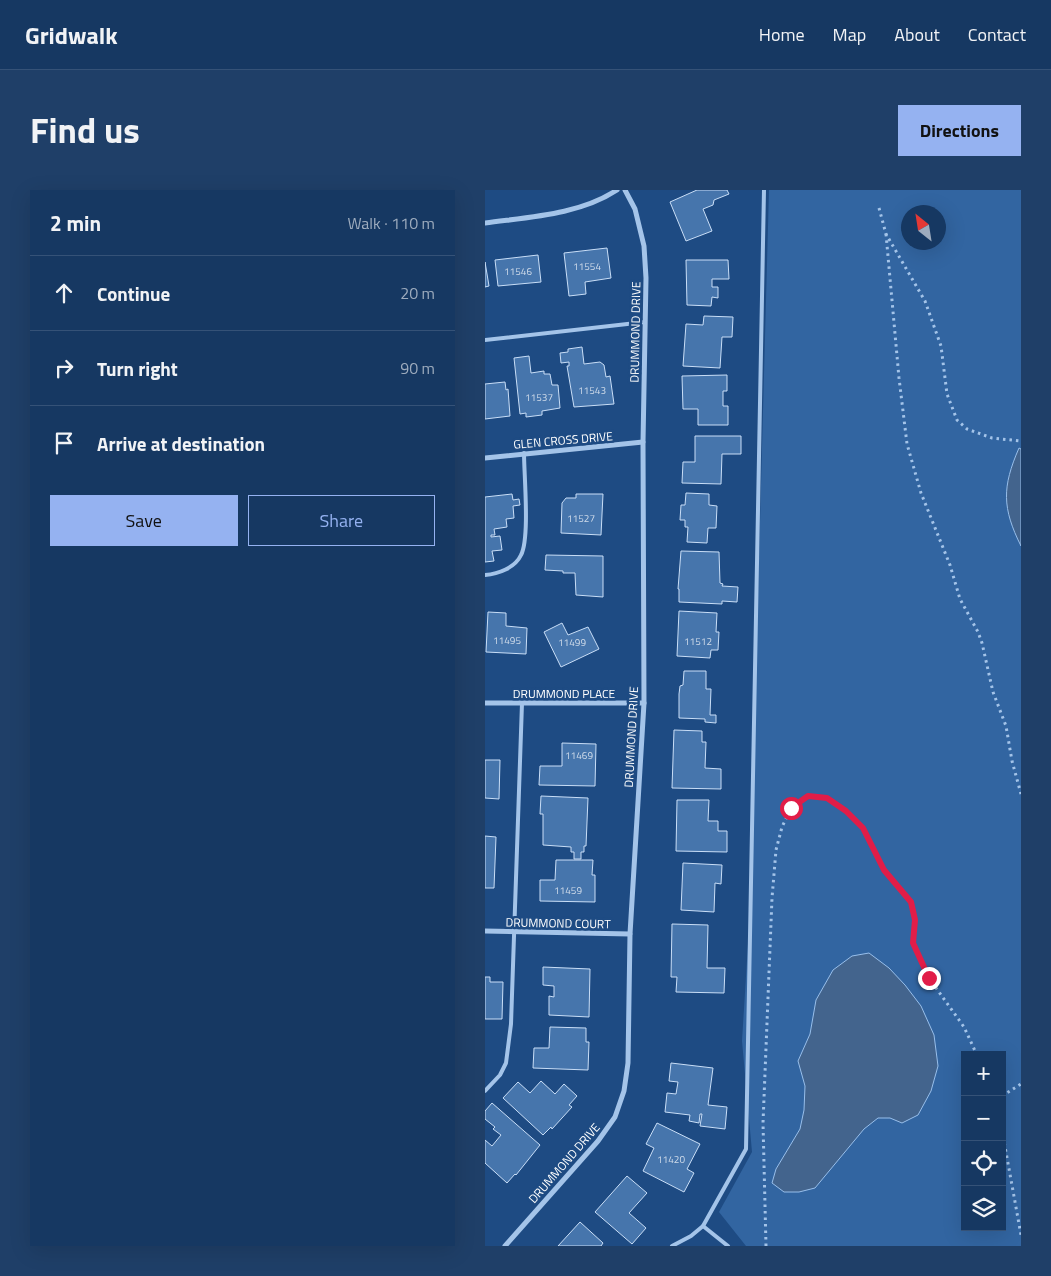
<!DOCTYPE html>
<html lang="en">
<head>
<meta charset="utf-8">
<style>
  :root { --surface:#163862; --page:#1f3f68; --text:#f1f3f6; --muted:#9eacbe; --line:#355277; --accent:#95b2f1 }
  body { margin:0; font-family:"Titillium Web",sans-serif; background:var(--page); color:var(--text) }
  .controls { position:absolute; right:15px; bottom:15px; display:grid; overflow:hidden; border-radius:0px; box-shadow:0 5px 20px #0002 }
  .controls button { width:45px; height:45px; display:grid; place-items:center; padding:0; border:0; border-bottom:1px solid var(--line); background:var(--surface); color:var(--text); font:25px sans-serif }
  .compass { position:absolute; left:416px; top:15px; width:45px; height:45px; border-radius:50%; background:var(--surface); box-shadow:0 5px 20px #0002; rotate:330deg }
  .stop { position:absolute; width:15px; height:15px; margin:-11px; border:4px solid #e11d48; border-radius:50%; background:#fff }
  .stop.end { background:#e11d48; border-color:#fff; box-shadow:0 1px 5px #0008 }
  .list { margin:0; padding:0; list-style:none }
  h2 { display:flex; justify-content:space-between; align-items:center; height:65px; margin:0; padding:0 20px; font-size:21px }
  h2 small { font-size:16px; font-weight:400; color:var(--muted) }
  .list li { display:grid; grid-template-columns:32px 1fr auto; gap:15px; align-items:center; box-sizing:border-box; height:75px; padding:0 20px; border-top:1px solid var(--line) }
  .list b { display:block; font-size:19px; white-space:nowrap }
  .list em { font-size:16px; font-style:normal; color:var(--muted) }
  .actions { display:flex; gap:10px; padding:15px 20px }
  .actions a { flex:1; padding:11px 0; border:1px solid var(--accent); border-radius:0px; text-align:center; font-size:18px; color:var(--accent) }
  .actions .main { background:var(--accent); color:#111 }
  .icon { flex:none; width:28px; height:28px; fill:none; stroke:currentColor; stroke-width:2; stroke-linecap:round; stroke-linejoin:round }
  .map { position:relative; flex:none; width:536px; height:1056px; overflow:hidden; border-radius:0px }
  header { display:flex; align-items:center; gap:30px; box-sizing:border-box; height:70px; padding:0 25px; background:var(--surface); border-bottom:1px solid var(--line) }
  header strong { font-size:24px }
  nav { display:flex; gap:28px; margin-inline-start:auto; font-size:18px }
  .intro { display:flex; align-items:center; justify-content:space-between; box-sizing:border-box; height:120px; padding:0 30px }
  h1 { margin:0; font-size:35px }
  .button { padding:12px 22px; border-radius:0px; background:var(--accent); color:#111; font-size:18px; font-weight:700 }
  main { display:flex; gap:30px; padding:0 30px }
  aside { flex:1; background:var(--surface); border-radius:0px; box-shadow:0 5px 20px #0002 }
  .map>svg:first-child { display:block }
  .grass { fill:#3265a1; fill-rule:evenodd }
  .water { fill:#43648d; stroke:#98bfeb }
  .building { fill:#4675ac; stroke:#c9def7 }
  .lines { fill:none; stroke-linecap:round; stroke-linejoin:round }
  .path { stroke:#a4c4e9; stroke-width:3; stroke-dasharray:2.5 4; stroke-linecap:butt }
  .lane { stroke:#a4c4e9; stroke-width:4 }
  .street { stroke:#a4c4e9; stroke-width:5 }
  .route { stroke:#e11d48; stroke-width:6 }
  .labels { text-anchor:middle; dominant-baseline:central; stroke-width:5; stroke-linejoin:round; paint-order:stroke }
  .number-label { font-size:10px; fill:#d1dcea }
  .street-label { font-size:12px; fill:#fff; stroke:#1e4b83 }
</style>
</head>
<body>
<header>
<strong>Gridwalk</strong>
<nav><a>Home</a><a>Map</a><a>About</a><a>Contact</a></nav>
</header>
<div class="intro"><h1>Find us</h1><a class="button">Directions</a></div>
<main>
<aside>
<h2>2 min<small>Walk · 110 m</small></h2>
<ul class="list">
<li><svg class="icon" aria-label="ahead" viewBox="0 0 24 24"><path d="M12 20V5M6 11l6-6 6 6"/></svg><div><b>Continue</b></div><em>20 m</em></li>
<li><svg class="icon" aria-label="right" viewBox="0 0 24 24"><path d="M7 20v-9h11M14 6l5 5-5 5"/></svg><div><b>Turn right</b></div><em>90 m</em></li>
<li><svg class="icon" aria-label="arrive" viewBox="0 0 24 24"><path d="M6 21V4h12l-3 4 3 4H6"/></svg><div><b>Arrive at destination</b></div></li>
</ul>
<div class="actions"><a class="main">Save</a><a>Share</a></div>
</aside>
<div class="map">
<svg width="536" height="1056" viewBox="0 0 536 1056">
  <rect width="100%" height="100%" fill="#1e4b83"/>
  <path class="grass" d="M284,0H536V1056H261L234,1022L267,962L257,851L264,738ZM423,22H453V52H423ZM480,865H517V1037H480Z"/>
  <g class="water">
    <path d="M534,258L536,259V356C517,318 517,297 534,258Z"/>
    <path d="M384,763L404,778L420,795L436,816L449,845L453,876L446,901L433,925L417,933L405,928H393L379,939L330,998L314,1002H299L287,993L291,979L315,939L319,920L320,896L313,871L325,844L331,810L348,780L367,766Z"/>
  </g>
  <g class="building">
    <path d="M212,0H242L244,4L229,10L228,15L218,19L227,41L201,51L185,12Z"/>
    <path d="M122,58L126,88L100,92L101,104L84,106L79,63Z"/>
    <path d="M53,65L56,92L13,96L10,70Z"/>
    <path d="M201,70H243L244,89H227V97H233V108L227,107L226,116L202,115Z"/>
    <path d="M0,72L4,96L0,97Z"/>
    <path d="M219,126L248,127L247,147H237L235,178L198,176L201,134L218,135Z"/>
    <path d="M97,157L99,174L115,172L119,175L121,187L125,186L129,214L89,217L82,176H84V172L76,173L75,163L83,162V159Z"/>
    <path d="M44,166L46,183L59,181V184H65L67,195H73L75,218L57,221V225L41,227V223L35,224L29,168Z"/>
    <path d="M242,185V201H238V216H243V235H213V219H198L197,186Z"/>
    <path d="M20,192L21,200L23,199L25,226L0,229V194Z"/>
    <path d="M210,246H256V264H237L236,294L197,293L198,272H210Z"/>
    <path d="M201,303L224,304V315L232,316L231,338H223L222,353L202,352L203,337H200V330H195L196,315H200Z"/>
    <path d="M27,304L28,310L34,309L35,315L28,316L29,328L21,329L22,337L9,339L10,345H6V347L15,346L17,360L7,361L9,371L0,372V307Z"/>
    <path d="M91,304H118L116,345L76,343L77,313L81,308H91Z"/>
    <path d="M196,361L234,362L235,393L238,394L237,396L253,397L252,412L237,411V414L194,412V399H193Z"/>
    <path d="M61,365L118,366V407L91,405L90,383H78V381L60,380Z"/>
    <path d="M194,421L232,423L231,442H234L233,460H226L225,468L192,466Z"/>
    <path d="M3,422L21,423V436L42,438L41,464L1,462Z"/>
    <path d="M77,433L83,445L103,437L114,459L76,477L59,442Z"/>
    <path d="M199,481H221V499H226L225,525H231V533L220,532V529L194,528V504L195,496L198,495Z"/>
    <path d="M189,540L217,541V552H221L220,578L236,579V599L187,598Z"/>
    <path d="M77,553L111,554L110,596L54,595L55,576H77Z"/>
    <path d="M0,570H15L14,609L0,608Z"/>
    <path d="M56,606L103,608L101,656H99V662H96V669H89V662H86V657L58,655V624H55Z"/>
    <path d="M192,610H224L223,631H233V641H242V662L191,661Z"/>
    <path d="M0,646L11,647L9,698H0Z"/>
    <path d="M71,670H108L107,685H110V712L55,711V690H70Z"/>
    <path d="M198,673L237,675L236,694L230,693L229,722L196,720Z"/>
    <path d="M187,734L223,735L222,778H240L239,803L191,802L192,787H186Z"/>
    <path d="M58,777L105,779L104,827L64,825V806L69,807V796L58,795Z"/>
    <path d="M0,787H5V792H18L17,829H0Z"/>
    <path d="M65,837L101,838V852H104L103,880L48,878L49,858H64Z"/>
    <path d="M186,873L228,878L223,915L242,917L240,939L215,936L217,924H215L214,933L204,931L205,925L180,922L182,903L191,904L193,892L184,891Z"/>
    <path d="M56,891L70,904L79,894L92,906L84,915L87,917L67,939L66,937L58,945L18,908L33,892L45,903Z"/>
    <path d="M7,913L55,955L31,985L30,984L22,993L0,973V950L7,956L16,945L8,939L10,937L0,929V921Z"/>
    <path d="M172,933L215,954L202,979L209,983L199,1002L158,981L169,958L161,954Z"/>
    <path d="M142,986L162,1003L144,1023L161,1038L147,1054L110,1022Z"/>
    <path d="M95,1032L118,1053L116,1056H73Z"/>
  </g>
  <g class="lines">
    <g class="path">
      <path d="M394,18L401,44L440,111L456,156L462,204L472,230L482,239L507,248L536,251"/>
      <path d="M401,44L414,188L422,254L436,303L465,375L475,409L493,442L497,453L508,502L521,536L527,571L536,604"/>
      <path d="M517,906L536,894"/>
      <path d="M517,940L536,1045"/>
      <path d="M281,1056L278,933L287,708L291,660L297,637L306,618L323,606L343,608L361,621L378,638L399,680L426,712L430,730L428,753L444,788L479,837L492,865"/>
    </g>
    <g class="lane">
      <path d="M0,150L160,132"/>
      <path d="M0,385C13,384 30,378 36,365C45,348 39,285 39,263"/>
      <path d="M0,901L15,885L21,873L26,834L37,513"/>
      <path d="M218,1036L243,1056"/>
      <path d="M187,1056L206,1046L218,1036L261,959L279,0"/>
    </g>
    <g class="street">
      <path d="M0,33C44,27 94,25 132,0"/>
      <path d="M0,268L158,252"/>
      <path d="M0,513H159"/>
      <path d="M0,741L145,744"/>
      <path d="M20,1056L113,951L130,927L139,901L143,873L145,744L159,513L158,252L161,88L159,56L150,19L140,0"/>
    </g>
  </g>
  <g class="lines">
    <path class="route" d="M306,618L323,606L342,608L361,621L378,638L399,680L426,712L430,730L428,753L444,788"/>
  </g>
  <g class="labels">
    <g class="number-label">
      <text x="102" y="76">11554</text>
      <text x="33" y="81">11546</text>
      <text x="107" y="200">11543</text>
      <text x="54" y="207">11537</text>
      <text x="96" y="328">11527</text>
      <text x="22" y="450">11495</text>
      <text x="213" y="451">11512</text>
      <text x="87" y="452">11499</text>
      <text x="94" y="565">11469</text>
      <text x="83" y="700">11459</text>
      <text x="186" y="969">11420</text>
    </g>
    <g class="street-label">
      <text transform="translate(150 142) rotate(-89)">DRUMMOND DRIVE</text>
      <text transform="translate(78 250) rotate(-5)">GLEN CROSS DRIVE</text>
      <text x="79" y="503">DRUMMOND PLACE</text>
      <text transform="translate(146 547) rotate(-87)">DRUMMOND DRIVE</text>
      <text transform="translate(73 733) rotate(1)">DRUMMOND COURT</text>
      <text transform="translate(79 973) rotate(-49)">DRUMMOND DRIVE</text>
    </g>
  </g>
</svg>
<div class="controls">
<button>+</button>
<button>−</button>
<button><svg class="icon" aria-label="locate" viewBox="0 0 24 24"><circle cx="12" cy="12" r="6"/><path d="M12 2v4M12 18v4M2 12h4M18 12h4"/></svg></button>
<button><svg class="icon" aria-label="layers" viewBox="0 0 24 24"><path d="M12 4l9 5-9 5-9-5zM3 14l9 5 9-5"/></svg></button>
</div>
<svg class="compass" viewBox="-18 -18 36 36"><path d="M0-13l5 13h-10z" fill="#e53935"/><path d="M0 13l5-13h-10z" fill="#9eacbe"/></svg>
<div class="stop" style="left:306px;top:618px"></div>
<div class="stop end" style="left:444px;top:788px"></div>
</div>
</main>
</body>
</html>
